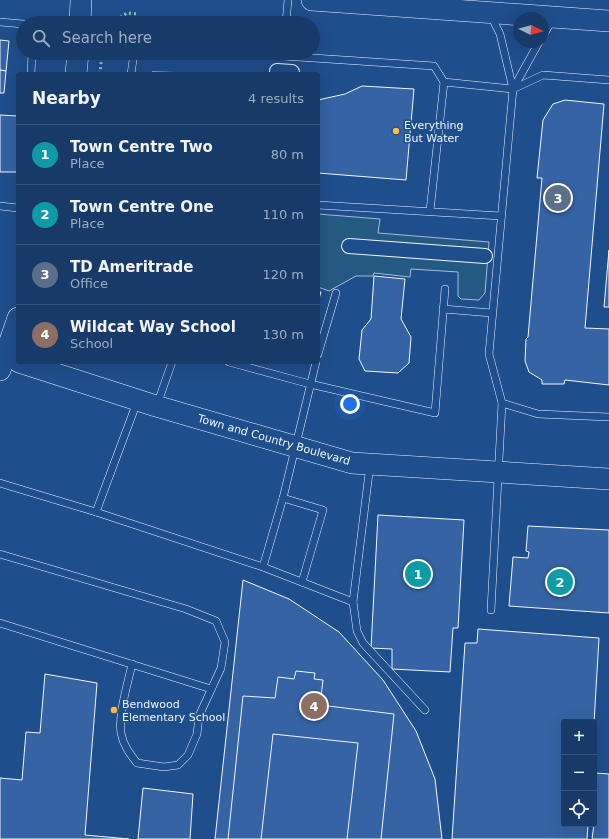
<!DOCTYPE html>
<html lang="en">
<head>
<meta charset="utf-8">
<style>
  :root { --surface:#173a69; --page:#20416f; --text:#f1f3f6; --muted:#9eadc0; --line:#36547d; --accent:#ffb74d }
  body { margin:0; font-family:"DejaVu Sans",sans-serif; background:var(--page); color:var(--text) }
  .controls { position:absolute; right:12px; bottom:12px; display:grid; overflow:hidden; border-radius:4px; box-shadow:0 4px 16px #0002 }
  .controls button { width:36px; height:36px; display:grid; place-items:center; padding:0; border:0; border-bottom:1px solid var(--line); background:var(--surface); color:var(--text); font:20px sans-serif }
  .compass { position:absolute; left:513px; top:12px; width:36px; height:36px; border-radius:50%; background:var(--surface); box-shadow:0 4px 16px #0002; rotate:95deg }
  .you { position:absolute; left:350px; top:404px; width:14px; height:14px; margin:-10px; border:3px solid #fff; border-radius:50%; background:#1a73e8; box-shadow:0 0 0 6px #1a73e833 }
  .badge { display:grid; place-items:center; width:26px; height:26px; border-radius:50%; background:var(--accent); color:#fff; font-size:13px; font-weight:700 }
  .pin { position:absolute; translate:-50% -50%; border:2px solid #fff; box-shadow:0 1px 4px #0006 }
  .list { margin:0; padding:0; list-style:none }
  h2 { display:flex; justify-content:space-between; align-items:center; height:52px; margin:0; padding:0 16px; font-size:17px }
  h2 small { font-size:13px; font-weight:400; color:var(--muted) }
  .list li { display:grid; grid-template-columns:26px 1fr auto; gap:12px; align-items:center; box-sizing:border-box; height:60px; padding:0 16px; border-top:1px solid var(--line) }
  .list b { display:block; font-size:15px; white-space:nowrap }
  .list p { margin:0; font-size:13px; white-space:nowrap; color:var(--muted) }
  .list em { font-size:13px; font-style:normal; color:var(--muted) }
  .icon { flex:none; width:22px; height:22px; fill:none; stroke:currentColor; stroke-width:2; stroke-linecap:round; stroke-linejoin:round }
  .map { position:relative; flex:none; width:609px; height:839px; overflow:hidden }
  .search { position:absolute; background:var(--surface); box-shadow:0 4px 16px #0002; left:16px; top:16px; width:304px; height:44px; display:flex; align-items:center; gap:10px; box-sizing:border-box; padding:0 14px; border-radius:22px; color:var(--muted); font-size:15px }
  .panel { position:absolute; background:var(--surface); box-shadow:0 4px 16px #0002; left:16px; top:72px; width:304px; height:292px; border-radius:4px }
  .map>svg:first-child { display:block }
  .green { fill:#245a82; stroke:#a8bbd7 }
  .building { fill:#3563a3; stroke:#f2f6ff }
  .lines { fill:none; stroke-linecap:round; stroke-linejoin:round }
  .lane-casing { stroke:#f2f6ff; stroke-width:8 }
  .street-casing { stroke:#f2f6ff; stroke-width:16 }
  .secondary-casing { stroke:#f2f6ff; stroke-width:22 }
  .lane { stroke:#1f4e8c; stroke-width:7 }
  .street { stroke:#1f4e8c; stroke-width:14 }
  .secondary { stroke:#1f4e8c; stroke-width:21 }
  .hedge { stroke:#97c8a6; stroke-width:3; stroke-dasharray:2 3; stroke-linecap:butt }
  .poi-dot { fill:#ffb74d; stroke:#1f4e8c; stroke-width:1.5 }
  .labels { text-anchor:middle; dominant-baseline:central; stroke-width:3; stroke-linejoin:round; paint-order:stroke }
  .poi-label { font-size:11px; fill:#f2f6ff; stroke:#1f4e8c; text-anchor:start }
  .street-label { font-size:11px; fill:#f2f6ff; stroke:#1f4e8c }
</style>
</head>
<body>
<div class="map">
<svg width="609" height="839" viewBox="0 0 609 839">
  <rect width="100%" height="100%" fill="#1f4e8c"/>
  <path class="green" d="M318,214L380,219L378,233L489,242L485,293L479,300L461,299L458,296V272L411,269L410,277L374,273L373,276H356L329,291L318,287Z"/>
  <g class="building">
    <path d="M0,40L9,41L6,71L0,70Z"/>
    <path d="M0,70L6,71L4,93H0Z"/>
    <path d="M152,72L200,73L202,74H152Z"/>
    <path d="M362,86L414,89L406,180L318,173V100L345,94Z"/>
    <path d="M565,100L604,104L585,328L609,329V385L565,380L564,384H542V380L529,372L525,361L526,339L528,337L542,178H537L543,120L553,104Z"/>
    <path d="M0,115L18,116V172H0Z"/>
    <path d="M609,250V307H604Z"/>
    <path d="M374,276L405,279L401,319L411,337L409,363L398,373L365,371L359,359L362,330L371,319Z"/>
    <path d="M318,291L321,292L318,302Z"/>
    <path d="M378,515L464,520L458,628H453L450,672L392,669V649L371,648Z"/>
    <path d="M528,526L609,530V613L509,606L513,557L528,558L529,552L526,551Z"/>
    <path d="M243,580L289,599L339,632L383,680L416,731L435,779L442,839H215Z"/>
    <path d="M478,629L599,638L594,723L564,722V824H588L587,839H452L465,643H477Z"/>
    <path d="M296,671L315,673L314,679L323,680L320,705L394,714L381,839H347L358,743L273,734L261,839H228L243,696L275,698L278,677L294,679Z"/>
    <path d="M45,674L97,683L85,835L129,839H0V778L22,780L26,732L40,733Z"/>
    <path d="M596,773L609,774V839H592L594,824Z"/>
    <path d="M143,788L193,794L190,839H138Z"/>
  </g>
  <g class="lines">
    <defs>
      <g id="lane">
        <path d="M491,16L500,34L513,89L489,354L502,403L491,610"/>
        <path d="M0,22L23,24"/>
        <path d="M286,23L288,0"/>
        <path d="M543,36L552,20"/>
        <path d="M239,53L283,56V53"/>
        <path d="M283,56L434,66L444,82L513,89L543,75L609,80"/>
        <path d="M31,74L32,53"/>
        <path d="M131,74L134,53"/>
        <path d="M513,89L539,42"/>
        <path d="M318,205L501,216"/>
        <path d="M0,206L18,208"/>
        <path d="M430,211L444,82"/>
        <path d="M443,309L492,313"/>
        <path d="M318,354L336,293"/>
        <path d="M229,362L310,384L435,413L445,289"/>
        <path d="M502,403L538,414L609,417"/>
        <path d="M157,405L172,362"/>
        <path d="M370,465L353,602L357,631L363,643L425,710"/>
        <path d="M0,483L96,512L263,567L353,602"/>
        <path d="M283,498L323,510L302,582"/>
        <path d="M96,512L137,402"/>
        <path d="M0,554L186,609L216,621L225,642L221,668L199,716L197,734L188,755L178,765L164,767L137,763C130,754 123,745 121,733C118,714 128,683 132,664"/>
        <path d="M263,567L283,498L316,362"/>
        <path d="M0,623L211,689"/>
      </g>
      <g id="street">
        <path d="M277,74V71L292,72V74"/>
        <path d="M349,246L485,256"/>
      </g>
      <g id="secondary">
        <path d="M312,0L609,21"/>
        <path d="M80,23L81,0"/>
        <path d="M76,74L78,53"/>
        <path d="M19,362L156,406L352,463L609,479"/>
        <path d="M0,370L18,318"/>
      </g>
    </defs>
    <use href="#lane" class="lane-casing"/>
    <use href="#street" class="street-casing"/>
    <use href="#secondary" class="secondary-casing"/>
    <use href="#lane" class="lane"/>
    <use href="#street" class="street"/>
    <use href="#secondary" class="secondary"/>
    <g class="hedge">
      <path d="M112,23L127,13L138,14"/>
      <path d="M100,74L102,53"/>
    </g>
  </g>
  <g class="poi-dot">
    <circle cx="396" cy="131" r="4"/>
    <circle cx="114" cy="710" r="4"/>
  </g>
  <g class="labels">
    <g class="poi-label">
      <text x="404" y="125">Everything<tspan x="404" dy="13">But Water</tspan></text>
      <text x="122" y="704">Bendwood<tspan x="122" dy="13">Elementary School</tspan></text>
    </g>
    <g class="street-label">
      <text transform="translate(274 440) rotate(16)">Town and Country Boulevard</text>
    </g>
  </g>
</svg>
<div class="controls">
<button>+</button>
<button>−</button>
<button><svg class="icon" aria-label="locate" viewBox="0 0 24 24"><circle cx="12" cy="12" r="6"/><path d="M12 2v4M12 18v4M2 12h4M18 12h4"/></svg></button>
</div>
<svg class="compass" viewBox="-18 -18 36 36"><path d="M0-13l5 13h-10z" fill="#e53935"/><path d="M0 13l5-13h-10z" fill="#9eadc0"/></svg>
<div class="you"></div>
<div class="pin badge" style="left:418px;top:574px;background:#0f9aa8">1</div>
<div class="pin badge" style="left:560px;top:582px;background:#0f9aa8">2</div>
<div class="pin badge" style="left:558px;top:198px;background:#5c6f8a">3</div>
<div class="pin badge" style="left:314px;top:706px;background:#8d6e63">4</div>
<div class="search"><svg class="icon" aria-label="search" viewBox="0 0 24 24"><circle cx="10" cy="10" r="6"/><path d="M15 15l6 6"/></svg>Search here</div>
<section class="panel">
<h2>Nearby<small>4 results</small></h2>
<ul class="list">
<li><span class="badge" style="background:#0f9aa8">1</span><div><b>Town Centre Two</b><p>Place</p></div><em>80 m</em></li>
<li><span class="badge" style="background:#0f9aa8">2</span><div><b>Town Centre One</b><p>Place</p></div><em>110 m</em></li>
<li><span class="badge" style="background:#5c6f8a">3</span><div><b>TD Ameritrade</b><p>Office</p></div><em>120 m</em></li>
<li><span class="badge" style="background:#8d6e63">4</span><div><b>Wildcat Way School</b><p>School</p></div><em>130 m</em></li>
</ul>
</section>
</div>
</body>
</html>
